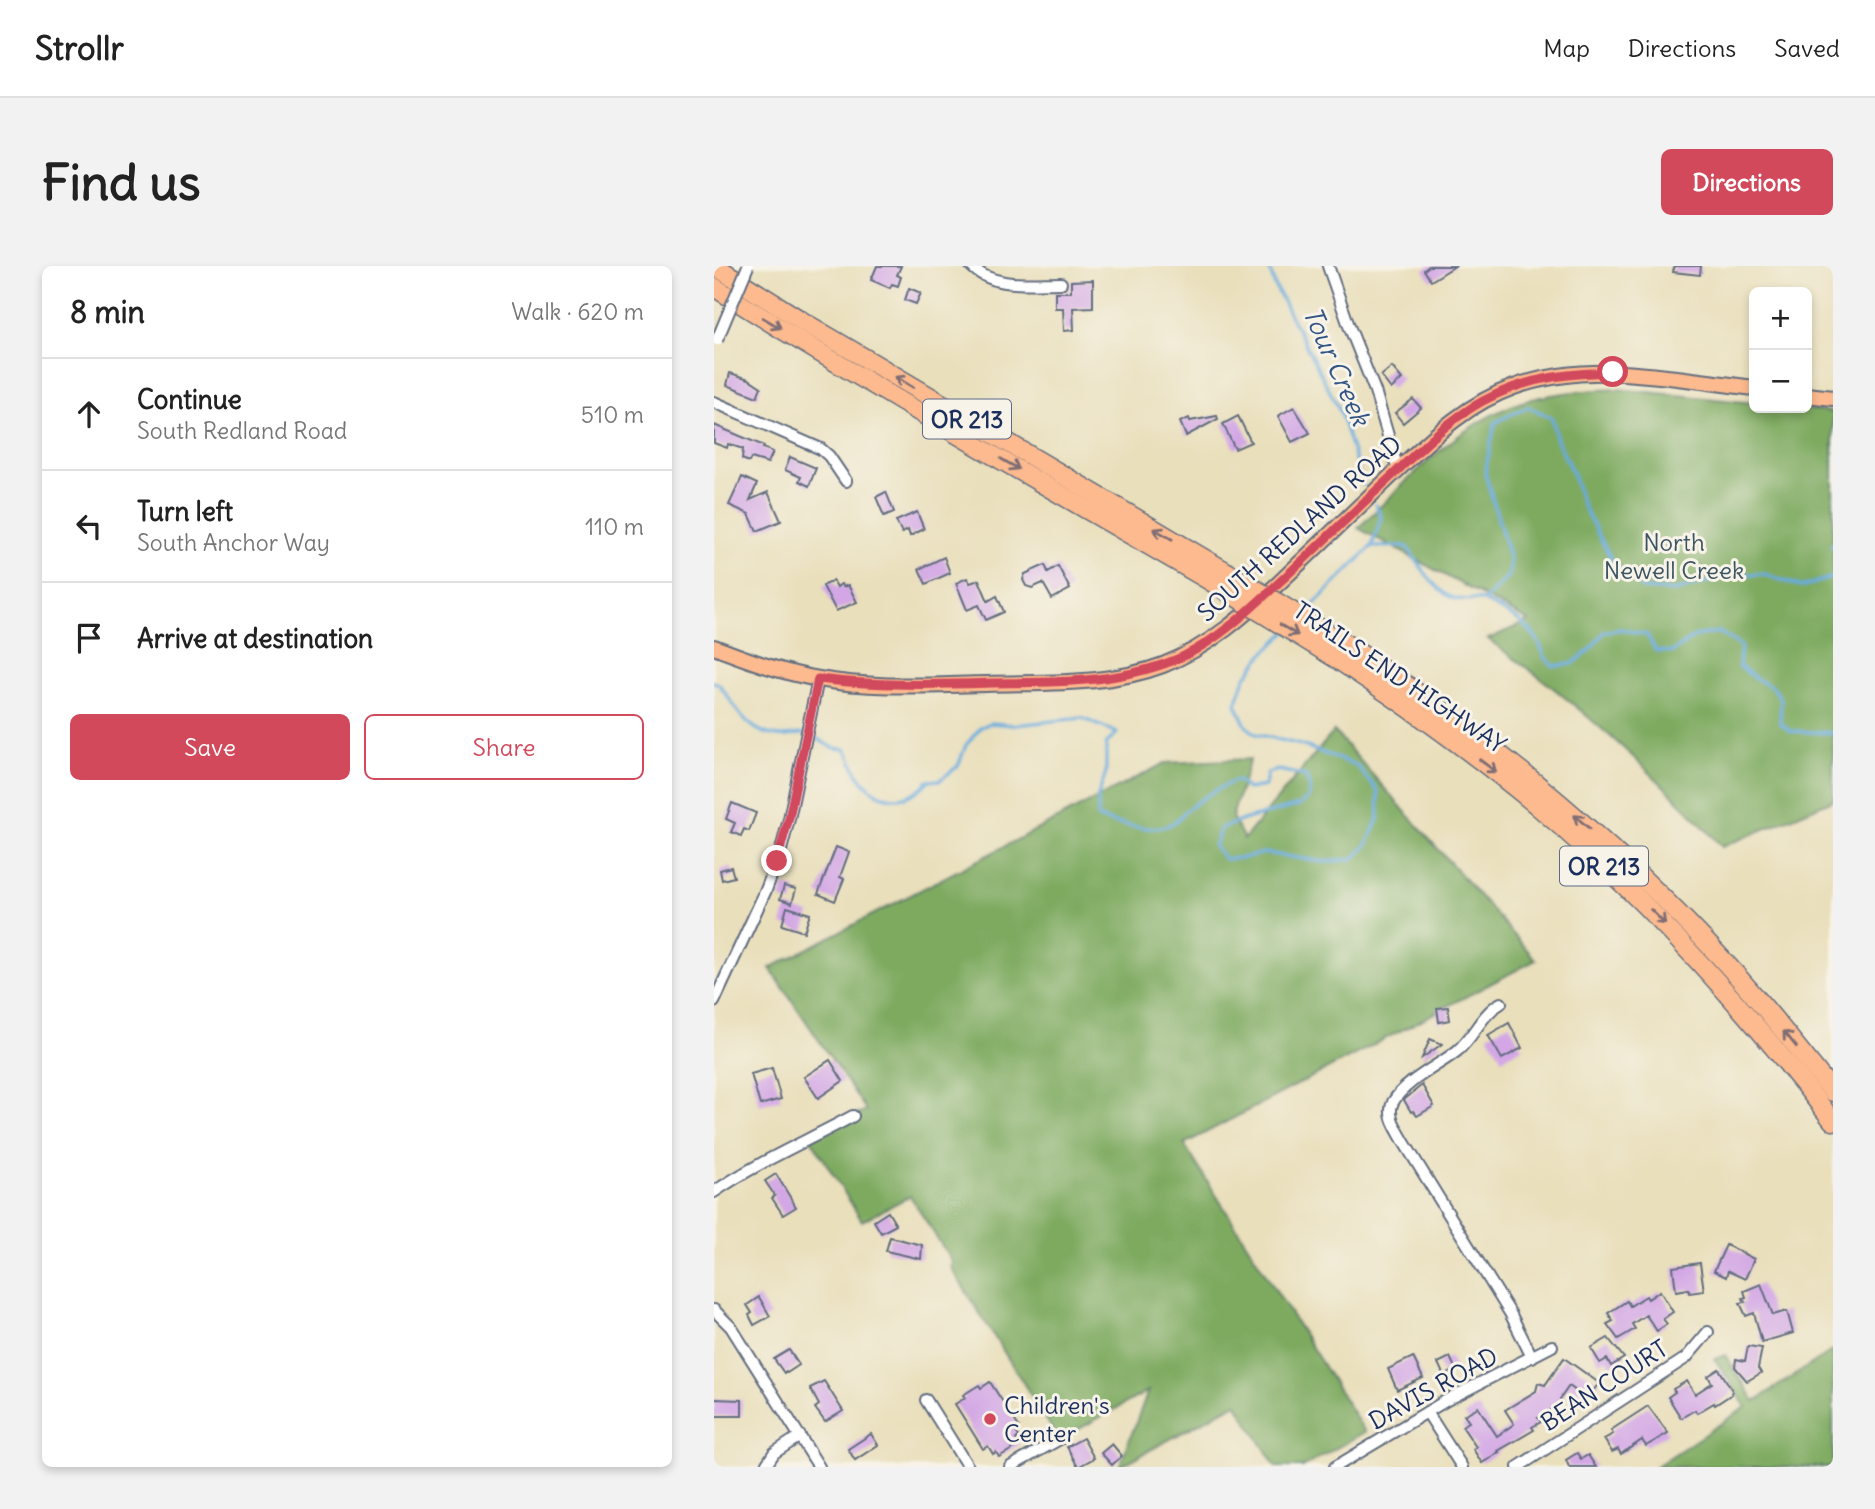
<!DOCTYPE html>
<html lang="en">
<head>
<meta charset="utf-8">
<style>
  :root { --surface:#fff; --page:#f2f2f2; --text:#222; --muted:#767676; --line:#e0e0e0; --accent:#d1495b }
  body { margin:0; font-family:Delius,sans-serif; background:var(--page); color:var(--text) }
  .controls { position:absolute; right:21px; top:21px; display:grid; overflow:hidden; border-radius:10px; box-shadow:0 4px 10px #0003 }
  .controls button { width:63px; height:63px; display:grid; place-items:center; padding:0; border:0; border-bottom:2px solid var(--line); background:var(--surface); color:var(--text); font:35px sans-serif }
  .stop { position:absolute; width:21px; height:21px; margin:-16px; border:5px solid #d1495b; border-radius:50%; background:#fff }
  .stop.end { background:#d1495b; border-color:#fff; box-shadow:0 2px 7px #0008 }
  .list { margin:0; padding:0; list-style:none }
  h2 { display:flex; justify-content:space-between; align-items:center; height:91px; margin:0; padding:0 28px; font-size:30px }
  h2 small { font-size:23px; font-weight:400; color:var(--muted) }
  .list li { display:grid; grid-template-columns:46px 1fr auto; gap:21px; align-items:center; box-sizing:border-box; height:112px; padding:0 28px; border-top:2px solid var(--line) }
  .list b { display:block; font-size:26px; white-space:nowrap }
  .list p { margin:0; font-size:23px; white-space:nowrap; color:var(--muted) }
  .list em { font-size:23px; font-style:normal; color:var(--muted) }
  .actions { display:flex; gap:14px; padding:21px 28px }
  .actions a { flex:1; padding:16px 0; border:2px solid var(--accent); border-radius:10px; text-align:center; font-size:24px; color:var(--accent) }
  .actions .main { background:var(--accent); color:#fff }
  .icon { flex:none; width:38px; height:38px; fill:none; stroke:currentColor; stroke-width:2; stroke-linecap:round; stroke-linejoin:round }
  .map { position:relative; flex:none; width:1119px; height:1201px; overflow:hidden; border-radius:10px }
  header { display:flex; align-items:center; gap:42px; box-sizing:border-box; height:98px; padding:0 35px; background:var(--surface); border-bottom:2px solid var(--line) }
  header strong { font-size:33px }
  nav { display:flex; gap:38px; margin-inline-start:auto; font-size:24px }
  .intro { display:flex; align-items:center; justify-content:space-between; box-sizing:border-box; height:168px; padding:0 42px }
  h1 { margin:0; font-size:49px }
  .button { padding:18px 32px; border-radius:10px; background:var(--accent); color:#fff; font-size:24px; font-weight:700 }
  main { display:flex; gap:42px; padding:0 42px }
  aside { flex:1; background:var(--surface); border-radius:10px; box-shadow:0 4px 10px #0003 }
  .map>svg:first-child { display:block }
  .forest { fill:#7eaa61; stroke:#4c6c60; stroke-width:2 }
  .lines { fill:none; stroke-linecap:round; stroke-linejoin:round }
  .stream { stroke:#68abdd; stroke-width:3.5 }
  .building { fill:#d3a7e5 }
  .minor-casing { stroke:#636d7f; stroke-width:14 }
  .major-casing { stroke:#636d7f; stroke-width:18 }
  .highway-casing { stroke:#636d7f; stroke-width:21 }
  .minor { stroke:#fff; stroke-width:10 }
  .major { stroke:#fcba8e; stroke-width:14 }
  .highway { stroke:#fcba8e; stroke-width:18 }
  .minor-bridge-casing { stroke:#636d7f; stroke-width:14; stroke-linecap:butt }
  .highway-bridge-casing { stroke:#636d7f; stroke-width:21; stroke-linecap:butt }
  .minor-bridge { stroke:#fff; stroke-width:10 }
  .highway-bridge { stroke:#fcba8e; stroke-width:18 }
  .oneway { stroke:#806e74 }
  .route { stroke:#d1495b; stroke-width:9 }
  .poi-dot { fill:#d1495b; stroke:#f7f3e8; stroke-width:2.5 }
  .labels { text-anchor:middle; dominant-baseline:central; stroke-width:6; stroke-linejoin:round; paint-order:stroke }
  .shield { fill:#f7f3e8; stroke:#5d6a87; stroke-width:2 }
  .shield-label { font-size:23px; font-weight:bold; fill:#1b2f5e }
  .street-label { font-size:24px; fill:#1b2f5e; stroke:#f7f3e8 }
  .park-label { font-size:24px; fill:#3c5462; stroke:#f7f3e8 }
  .poi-label { font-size:24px; fill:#1b2f5e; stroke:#f7f3e8; text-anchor:start }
  .water-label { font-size:26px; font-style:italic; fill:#325484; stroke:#f7f3e8 }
</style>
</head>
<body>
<header>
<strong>Strollr</strong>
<nav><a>Map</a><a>Directions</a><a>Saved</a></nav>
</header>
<div class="intro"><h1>Find us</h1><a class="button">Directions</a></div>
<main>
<aside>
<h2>8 min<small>Walk · 620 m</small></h2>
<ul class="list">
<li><svg class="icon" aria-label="ahead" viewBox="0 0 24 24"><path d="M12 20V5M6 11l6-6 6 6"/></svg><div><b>Continue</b><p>South Redland Road</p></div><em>510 m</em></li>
<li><svg class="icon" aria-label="left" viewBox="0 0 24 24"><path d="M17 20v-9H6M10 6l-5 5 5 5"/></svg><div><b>Turn left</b><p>South Anchor Way</p></div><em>110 m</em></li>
<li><svg class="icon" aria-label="arrive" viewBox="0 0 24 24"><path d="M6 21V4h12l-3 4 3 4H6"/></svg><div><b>Arrive at destination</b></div></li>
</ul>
<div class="actions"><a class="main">Save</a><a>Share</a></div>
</aside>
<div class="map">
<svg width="1119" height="1201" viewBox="0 0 1119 1201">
  <rect width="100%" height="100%" fill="#f7f3e8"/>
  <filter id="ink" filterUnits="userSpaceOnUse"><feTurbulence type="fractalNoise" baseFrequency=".0143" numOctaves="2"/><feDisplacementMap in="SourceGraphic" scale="14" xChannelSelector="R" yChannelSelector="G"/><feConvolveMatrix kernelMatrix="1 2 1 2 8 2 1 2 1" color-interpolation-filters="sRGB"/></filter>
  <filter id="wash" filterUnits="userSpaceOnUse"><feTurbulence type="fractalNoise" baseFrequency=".00686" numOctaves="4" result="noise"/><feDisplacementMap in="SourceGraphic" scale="28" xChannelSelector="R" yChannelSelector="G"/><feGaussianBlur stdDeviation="1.57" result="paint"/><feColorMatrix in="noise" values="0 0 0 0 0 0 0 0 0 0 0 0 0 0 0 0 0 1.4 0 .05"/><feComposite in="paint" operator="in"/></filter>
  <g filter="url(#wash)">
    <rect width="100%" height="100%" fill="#e9dfbb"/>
    <g class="forest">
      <path d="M904,123L1040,137V142H1082L1119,146V534L1008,581C958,525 902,473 843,425C821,407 797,391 774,373L815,355L644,262C694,215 742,158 808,136C839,126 872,125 904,123Z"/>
      <path d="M620,465L822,694L470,878L651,1166L589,1201H562L522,1137L405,1201L434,1125L345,1174L236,1000L239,997L196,930L148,955L97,873L152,844L56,702L451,497L536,493L518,551L530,573Z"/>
      <path d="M1119,1084V1201H941L1032,1141L1001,1093L1011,1089L1041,1135Z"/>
    </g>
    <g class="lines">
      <g class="stream">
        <path d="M555,0L560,18L626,145L649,219"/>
        <path d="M1119,277L1118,280L1119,282"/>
        <path d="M658,280L667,252L662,239"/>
        <path d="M770,335C791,346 813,355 825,377C831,389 828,390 840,400L858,398L875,385L890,366L907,363L933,369L942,385L958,386L981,370L1005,366L1027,380L1025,400L1041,412L1060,422L1067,434L1066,457L1077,465L1119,467"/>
        <path d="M592,346L657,281L692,280C705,296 721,328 742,333C751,335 761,332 770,335L795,309L796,294L771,207L781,157L797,148L815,141L838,152L843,174L858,206L869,240L900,298L929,323L960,325L1021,308H1050L1088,321L1119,311"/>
        <path d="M0,416L5,418C22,441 33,467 64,470C75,472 85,465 96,469C112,475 112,483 131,483C138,490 138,500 144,508C162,536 191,541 214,515L226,514L244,500L252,479L267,461L277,457L301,459L368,452L403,467L392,478V506L384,530V552C405,558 439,568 459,557C465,553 470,546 475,542C490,530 506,521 523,514L533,523L551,520L553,507L565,504L592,510L596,522L594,532L586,539L532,553L507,562L500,580L511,593L528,592L551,587L610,596L639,593L653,579L665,550L664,525L642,499L587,479L542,468L532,460L522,438L531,412L549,388L571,367"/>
      </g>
    </g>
    <g id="blocks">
      <g class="building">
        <path d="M163,0H187L183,9L187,11L184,20L178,18L176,22L157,14Z"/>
        <path d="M715,0H741L717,15L710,4Z"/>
        <path d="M960,0H987L986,9L959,6Z"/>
        <path d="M379,14V41L359,42L360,64L350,65L349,42H341V26H357V15Z"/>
        <path d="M195,22L207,27L202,38L191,34Z"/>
        <path d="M678,101L688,113L677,123L667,110Z"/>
        <path d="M16,107L35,113L47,121L43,131L13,119Z"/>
        <path d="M699,133L707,142L689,157L681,147Z"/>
        <path d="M580,141L596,167L578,176L564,150Z"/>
        <path d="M503,150L504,153L472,170L466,156L475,152L476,155Z"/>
        <path d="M524,150L537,176L521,183L509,158Z"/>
        <path d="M0,159L50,180L49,182L59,186L54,197L37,192L35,196L28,193L29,183L14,178L13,182L0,177Z"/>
        <path d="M76,191L102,202L95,220L85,215L87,211L71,204Z"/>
        <path d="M28,211L43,218L36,234L54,226L67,255L43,265L35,248L15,239Z"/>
        <path d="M172,226L180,246L170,250L162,231Z"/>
        <path d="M203,246L210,263L196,270L194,264L188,267L182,255Z"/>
        <path d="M230,291L236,307L212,318L205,303Z"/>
        <path d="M331,299L334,306L344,300L356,323L338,333L329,317L318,322L312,320L309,314L311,308Z"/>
        <path d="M253,312L256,317L265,314L274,335L283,330L290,346L272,354L265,339L253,344L242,317Z"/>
        <path d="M119,314L123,321L127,318L129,321L134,319L143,336L122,345L109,320Z"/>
        <path d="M18,537L42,547L35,565L30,563L27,570L17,566L21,557L12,553Z"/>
        <path d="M122,581L135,586L126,611L130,613L121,635L104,628Z"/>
        <path d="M17,601L20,611L8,614L6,604Z"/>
        <path d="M70,620L82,623L78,637L66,633Z"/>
        <path d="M73,641L96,648L90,666L68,659Z"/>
        <path d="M734,741L736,754L725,756L723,742Z"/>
        <path d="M795,757L808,782L788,793L774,769Z"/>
        <path d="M716,773L728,778L708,792Z"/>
        <path d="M116,794L129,815L104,832L90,811Z"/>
        <path d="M58,802L67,833L46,839L37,808Z"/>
        <path d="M708,819L720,840L703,850L699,845L697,846L690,834Z"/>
        <path d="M62,908L82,941L69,949L58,932L61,930L51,915Z"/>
        <path d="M174,946L182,959L167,967L160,955Z"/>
        <path d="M176,971L208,979L207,993L172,985Z"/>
        <path d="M1012,979L1040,993L1031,1013L1014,1005L1012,1011L1000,1005Z"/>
        <path d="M986,997L990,1025L976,1027L975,1023L962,1025L959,1001Z"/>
        <path d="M1047,1018L1059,1049L1073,1045L1079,1067L1048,1076L1040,1047L1032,1050L1026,1037L1031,1036L1029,1032L1032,1031L1030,1025Z"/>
        <path d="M946,1025L959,1046L949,1053L953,1058L943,1065L932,1049L918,1058L921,1063L904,1073L893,1058L899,1055L894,1047L913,1035L916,1040L932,1030L934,1033Z"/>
        <path d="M45,1031L56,1050L40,1059L35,1049L38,1047L33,1039Z"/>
        <path d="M894,1072L910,1092L897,1100L893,1093L886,1097L877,1082Z"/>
        <path d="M1034,1080L1048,1082L1044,1102L1047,1107L1033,1115L1021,1101L1022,1093L1031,1095Z"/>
        <path d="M75,1084L85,1099L73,1107L72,1106L70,1107L60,1093Z"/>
        <path d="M699,1091L709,1112L683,1124L674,1103Z"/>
        <path d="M736,1091L742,1104L730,1110L724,1097Z"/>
        <path d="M850,1092L885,1117L873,1133L855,1120L846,1133L848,1137L824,1152L827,1156L818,1161L820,1164L784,1185L785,1186L768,1197L759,1183L762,1181L748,1160L755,1156L750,1149L764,1141L783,1170L800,1158L791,1144L822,1125L824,1117L831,1119Z"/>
        <path d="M1005,1103L1018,1124V1128L1001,1139L1000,1137L983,1147L981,1144L967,1152L954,1131L961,1126L959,1123L973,1115L981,1128L998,1117L994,1110Z"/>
        <path d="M110,1115L129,1145L111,1156L101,1142L105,1139L96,1122Z"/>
        <path d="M276,1116L305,1161L301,1164L305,1171L302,1173L305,1179L285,1191L282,1186L279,1188L274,1180L269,1183L241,1138L251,1132L249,1129L265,1119L267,1122Z"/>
        <path d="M0,1133L28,1134V1150H0Z"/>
        <path d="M934,1140L954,1167L932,1180L928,1174L907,1188L904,1183L898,1186L890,1173L899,1168L897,1164Z"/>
        <path d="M157,1168L164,1179L141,1194L134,1183Z"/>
        <path d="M369,1172L380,1192L364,1201L353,1181Z"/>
        <path d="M398,1178L408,1190L398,1199L387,1187Z"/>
        <path d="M863,1187L867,1193L874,1189L882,1201H855L852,1194Z"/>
      </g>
    </g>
  </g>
  <g filter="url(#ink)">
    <use href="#blocks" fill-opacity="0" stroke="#636d7f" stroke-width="2"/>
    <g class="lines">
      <defs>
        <g id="minor">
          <path d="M257,0C279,23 318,17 347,17"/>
          <path d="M614,0L635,60L661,125L684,204"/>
          <path d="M0,136L107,183L115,190L132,215"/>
          <path d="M0,736L52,624L67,584L75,553L104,413"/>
          <path d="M787,737C767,748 760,771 743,785C724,800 691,815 679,836C672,850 684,864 690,876L796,1047L818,1091"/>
          <path d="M0,926C44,896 93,875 139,850"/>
          <path d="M0,1044L17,1061L105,1201"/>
          <path d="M212,1134L254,1201"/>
          <path d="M713,1146L748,1201"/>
          <path d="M51,1201L60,1187L86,1170"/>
          <path d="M296,1201L346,1173"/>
          <path d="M621,1201L733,1134L838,1080"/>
          <path d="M804,1201L972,1092L994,1066"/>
        </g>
        <g id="major">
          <path d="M1093,129L1119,132"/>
          <path d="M0,381C34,394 69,407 105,413C160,423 217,419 272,418C331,416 394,420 449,399C495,381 531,349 566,316C603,281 639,246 675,212C714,176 749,139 800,121C877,93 962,113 1040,122"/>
        </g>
        <g id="highway">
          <path d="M1,0L88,55L508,303"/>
          <path d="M0,21C162,124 330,218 496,315"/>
          <path d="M632,378C764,464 884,562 992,676C1037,723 1078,775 1119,826"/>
          <path d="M618,390C688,436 756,484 820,537C932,632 1030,740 1119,855"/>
        </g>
      </defs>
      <use href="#minor" class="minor-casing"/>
      <use href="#major" class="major-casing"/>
      <use href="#highway" class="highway-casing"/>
      <use href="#minor" class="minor"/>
      <use href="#major" class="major"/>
      <use href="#highway" class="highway"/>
      <defs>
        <path id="minor-bridge" d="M3,74L34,0"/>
        <g id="highway-bridge">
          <path d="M508,303L632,378"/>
          <path d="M496,315L618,390"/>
        </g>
      </defs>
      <use href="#minor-bridge" class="minor-bridge-casing"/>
      <use href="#highway-bridge" class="highway-bridge-casing"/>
      <use href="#minor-bridge" class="minor-bridge"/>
      <use href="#highway-bridge" class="highway-bridge"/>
    </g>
    <defs><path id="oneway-shaft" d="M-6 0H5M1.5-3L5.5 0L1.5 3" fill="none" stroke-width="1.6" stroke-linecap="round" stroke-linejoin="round" transform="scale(1.75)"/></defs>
    <g class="oneway">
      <use href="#oneway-shaft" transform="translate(58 57) rotate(31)"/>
      <use href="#oneway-shaft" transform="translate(190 116) rotate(-149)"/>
      <use href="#oneway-shaft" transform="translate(296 198) rotate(30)"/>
      <use href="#oneway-shaft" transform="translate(449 268) rotate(-150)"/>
      <use href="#oneway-shaft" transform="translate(575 364) rotate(31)"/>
      <use href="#oneway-shaft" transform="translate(774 500) rotate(37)"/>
      <use href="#oneway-shaft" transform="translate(868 556) rotate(-139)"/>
      <use href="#oneway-shaft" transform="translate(944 651) rotate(45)"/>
      <use href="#oneway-shaft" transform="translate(1076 773) rotate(-129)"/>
    </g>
  </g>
  <g class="lines" filter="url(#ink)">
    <path class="route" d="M63,595L75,552L104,413C162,420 220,419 278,417C344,416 409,418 470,390C504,373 531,348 558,323C600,285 640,245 681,207C712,178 741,147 781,129C819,111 858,107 899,106"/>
  </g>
  <circle class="poi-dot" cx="276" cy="1153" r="7"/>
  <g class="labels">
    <g class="shield">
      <rect x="209" y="133.5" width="88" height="39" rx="5"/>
      <rect x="846" y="580.5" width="88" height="39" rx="5"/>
    </g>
    <g class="shield-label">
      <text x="253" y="153">OR 213</text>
      <text x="890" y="600">OR 213</text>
    </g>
    <g class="street-label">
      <text transform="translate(585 262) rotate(-42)">SOUTH REDLAND ROAD</text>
      <text transform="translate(686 411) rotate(34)">TRAILS END HIGHWAY</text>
      <text transform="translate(890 1119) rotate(-33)">BEAN COURT</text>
      <text transform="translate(719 1122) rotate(-29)">DAVIS ROAD</text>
    </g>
    <g class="park-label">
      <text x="960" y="276">North<tspan x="960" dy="28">Newell Creek</tspan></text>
    </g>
    <g class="poi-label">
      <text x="290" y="1139">Children's<tspan x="290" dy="28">Center</tspan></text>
    </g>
    <g class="water-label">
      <text transform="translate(623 100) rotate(66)">Tour Creek</text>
    </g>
  </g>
</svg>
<div class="controls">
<button>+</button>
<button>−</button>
</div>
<div class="stop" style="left:899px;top:106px"></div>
<div class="stop end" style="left:63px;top:595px"></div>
</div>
</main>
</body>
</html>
